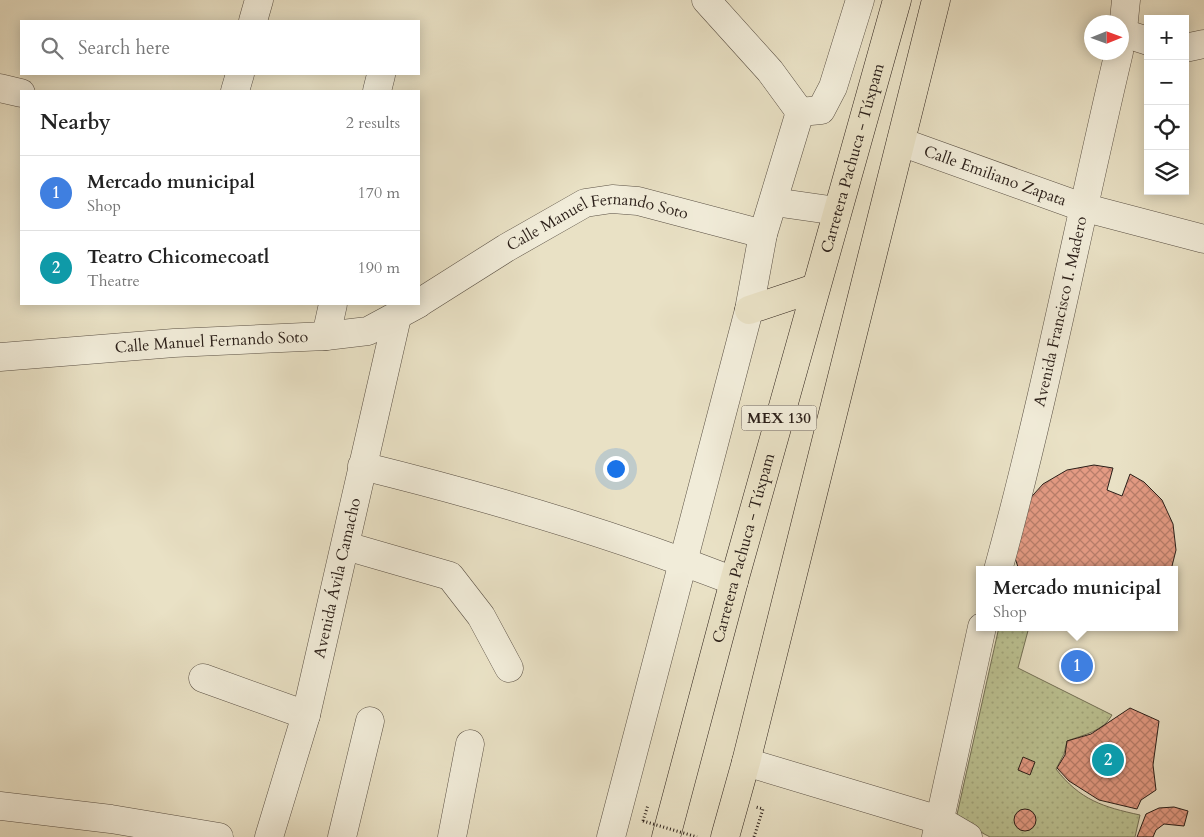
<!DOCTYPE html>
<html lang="en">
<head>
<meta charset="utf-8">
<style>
  :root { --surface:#fff; --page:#f6f6f6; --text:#222; --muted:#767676; --line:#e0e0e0; --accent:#111827 }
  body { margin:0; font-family:Cardo,serif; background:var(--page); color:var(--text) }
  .controls { position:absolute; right:15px; top:15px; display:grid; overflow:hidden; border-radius:0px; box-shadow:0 2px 12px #0003 }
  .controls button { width:45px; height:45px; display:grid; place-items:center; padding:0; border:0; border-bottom:1px solid var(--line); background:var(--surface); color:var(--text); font:25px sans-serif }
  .compass { position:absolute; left:1084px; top:15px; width:45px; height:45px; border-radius:50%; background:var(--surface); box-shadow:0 2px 12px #0003; rotate:89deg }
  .you { position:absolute; left:615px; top:468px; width:18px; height:18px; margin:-12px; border:4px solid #fff; border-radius:50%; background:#1a73e8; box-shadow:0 0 0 8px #1a73e833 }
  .badge { display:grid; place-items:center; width:32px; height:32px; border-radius:50%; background:var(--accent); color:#fff; font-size:16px; font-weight:700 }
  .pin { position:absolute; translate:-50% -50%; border:2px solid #fff; box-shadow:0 1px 5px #0006 }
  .popup { position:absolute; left:976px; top:566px; width:202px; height:65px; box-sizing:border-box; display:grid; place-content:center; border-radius:0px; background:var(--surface); filter:drop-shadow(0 1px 4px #0005); font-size:16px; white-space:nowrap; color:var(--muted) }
  .popup b { font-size:19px; color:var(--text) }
  .popup::after { content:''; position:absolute; left:50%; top:100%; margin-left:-10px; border:10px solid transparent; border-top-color:var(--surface) }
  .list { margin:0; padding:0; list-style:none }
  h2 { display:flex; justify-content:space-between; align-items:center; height:65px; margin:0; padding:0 20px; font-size:21px }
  h2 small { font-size:16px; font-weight:400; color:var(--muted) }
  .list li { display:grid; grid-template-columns:32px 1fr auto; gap:15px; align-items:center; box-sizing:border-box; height:75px; padding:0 20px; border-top:1px solid var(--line) }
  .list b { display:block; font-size:19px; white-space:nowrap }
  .list p { margin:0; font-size:16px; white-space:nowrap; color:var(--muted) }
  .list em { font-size:16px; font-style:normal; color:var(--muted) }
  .icon { flex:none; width:28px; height:28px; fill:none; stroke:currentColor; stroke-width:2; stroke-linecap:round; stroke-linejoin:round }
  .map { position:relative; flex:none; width:1204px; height:837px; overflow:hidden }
  .search { position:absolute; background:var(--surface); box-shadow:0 2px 12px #0003; left:20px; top:20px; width:400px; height:55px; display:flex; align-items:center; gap:12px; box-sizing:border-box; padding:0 18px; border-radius:0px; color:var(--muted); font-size:19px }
  .panel { position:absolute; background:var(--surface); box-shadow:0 2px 12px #0003; left:20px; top:90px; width:400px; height:215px; border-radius:0px }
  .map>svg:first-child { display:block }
  .park { fill:url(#park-dots); stroke:#737055 }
  .building { fill:url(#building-cross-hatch); stroke:#2b1f19 }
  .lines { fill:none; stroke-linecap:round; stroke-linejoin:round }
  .minor-casing { stroke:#5a5044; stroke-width:29 }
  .major-casing { stroke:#2b1f19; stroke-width:29 }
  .path { stroke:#2b1f19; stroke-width:3; stroke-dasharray:1 2.5; stroke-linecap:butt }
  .minor { stroke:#f1ecd9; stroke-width:28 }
  .major { stroke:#e9e1c5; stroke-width:28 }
  .path-bridge { stroke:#2b1f19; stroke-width:3; stroke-dasharray:1 2.5; stroke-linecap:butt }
  .labels { text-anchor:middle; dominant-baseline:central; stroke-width:4; stroke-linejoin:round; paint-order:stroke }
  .shield { fill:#f1ecd9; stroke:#665c53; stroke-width:1 }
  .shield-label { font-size:15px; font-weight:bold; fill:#2b1f19 }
  .street-label { font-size:16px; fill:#2b1f19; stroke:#f1ecd9 }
</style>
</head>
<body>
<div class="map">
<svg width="1204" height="837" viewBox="0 0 1204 837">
  <defs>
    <pattern id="park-dots" width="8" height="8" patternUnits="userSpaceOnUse" patternTransform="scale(1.25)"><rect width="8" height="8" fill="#bbc191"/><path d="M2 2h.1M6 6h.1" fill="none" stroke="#a1a57c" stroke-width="1.8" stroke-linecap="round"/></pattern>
    <pattern id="building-cross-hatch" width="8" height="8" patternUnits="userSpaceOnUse" patternTransform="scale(1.25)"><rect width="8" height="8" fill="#e49b84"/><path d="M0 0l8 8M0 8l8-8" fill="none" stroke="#b97e6b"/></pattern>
  </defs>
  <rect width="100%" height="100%" fill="#e9e1c5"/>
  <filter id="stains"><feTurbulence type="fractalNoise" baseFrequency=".004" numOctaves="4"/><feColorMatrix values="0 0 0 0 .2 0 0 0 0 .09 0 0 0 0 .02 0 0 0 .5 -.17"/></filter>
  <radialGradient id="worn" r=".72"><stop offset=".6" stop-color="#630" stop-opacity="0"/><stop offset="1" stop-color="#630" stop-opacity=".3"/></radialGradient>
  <path class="park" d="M999,627H1029L1018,668L1112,715C1104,731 1083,735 1067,741L1064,754L1056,769C1080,800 1103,807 1140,815L1135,837H990L956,819Z"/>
  <g class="building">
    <path d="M1094,465L1113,468L1107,490L1122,496L1130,474L1144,482L1162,500L1173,524L1176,550L1171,570H1019L1015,558L1025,504L1043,484L1067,470Z"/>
    <path d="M1130,708L1159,721L1153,765L1156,790L1141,800L1137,809L1099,800L1069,781L1057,768L1065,755L1067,741L1091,734Z"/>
    <path d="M1023,757L1035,762L1030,775L1018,770Z"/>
    <path d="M1174,807L1188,811L1184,826L1164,824L1156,830L1153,837H1137L1146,814L1159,808Z"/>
    <circle cx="1025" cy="820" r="11"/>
  </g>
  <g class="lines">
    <defs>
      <g id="minor">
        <path d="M706,0L770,71L800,112"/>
        <path d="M253,21L259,0"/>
        <path d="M1123,33L1148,41"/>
        <path d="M1122,40L1126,0"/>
        <path d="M1185,48L1204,44"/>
        <path d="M0,88L21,93"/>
        <path d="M235,91L240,74"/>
        <path d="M377,91L381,75"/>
        <path d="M800,112L821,110L833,87L860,0"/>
        <path id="s1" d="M901,142L1082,207L1204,239"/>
        <path d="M774,202L837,211"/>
        <path id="s2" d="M419,303L506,248L585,203L612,199L638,201L763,234"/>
        <path d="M326,336L333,304"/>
        <path id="s3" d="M0,357L174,343L326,336L368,331L418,304"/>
        <path d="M362,466C488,497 613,534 734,581"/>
        <path d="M346,546L450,576L481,616L509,668"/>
        <path id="s4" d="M998,570C1045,399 1078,225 1119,52"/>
        <path d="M203,678L306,715"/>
        <path d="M746,762L939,820L968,837"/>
        <path d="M0,806L111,819L219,837"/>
        <path id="s5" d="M269,837L306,715L397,317"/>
        <path d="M342,837L370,721"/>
        <path d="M452,837L470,744"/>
        <path d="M611,837L749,310L763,234L800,112"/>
        <path d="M936,837L982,627"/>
      </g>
      <g id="major">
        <path d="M749,310L815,288"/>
        <path id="s6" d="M666,837L734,581L897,0"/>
        <path d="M725,837L746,762L936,0"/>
      </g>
    </defs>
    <use href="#minor" class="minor-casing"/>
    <use href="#major" class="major-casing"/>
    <g class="path">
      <path d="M643,821L648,805"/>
      <path d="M754,837L763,809L756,807"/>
    </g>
    <use href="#minor" class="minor"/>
    <use href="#major" class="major"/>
    <path class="path-bridge" d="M643,821L697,837"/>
  </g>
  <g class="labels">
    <rect class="shield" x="741.5" y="405.5" width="75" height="25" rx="4"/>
    <g class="shield-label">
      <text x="779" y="418">MEX 130</text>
    </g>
    <g class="street-label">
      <text stroke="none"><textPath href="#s6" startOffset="704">Carretera Pachuca - Túxpam</textPath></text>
      <text stroke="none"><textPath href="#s1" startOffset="100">Calle Emiliano Zapata</textPath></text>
      <text stroke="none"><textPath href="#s2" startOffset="202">Calle Manuel Fernando Soto</textPath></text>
      <text stroke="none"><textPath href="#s4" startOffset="266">Avenida Francisco I. Madero</textPath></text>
      <text stroke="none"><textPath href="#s3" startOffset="212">Calle Manuel Fernando Soto</textPath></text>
      <text stroke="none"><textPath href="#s6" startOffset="299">Carretera Pachuca - Túxpam</textPath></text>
      <text stroke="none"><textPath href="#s5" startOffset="268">Avenida Ávila Camacho</textPath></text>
    </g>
  </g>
  <rect width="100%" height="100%" filter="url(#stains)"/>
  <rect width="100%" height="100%" fill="url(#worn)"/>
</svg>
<div class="controls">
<button>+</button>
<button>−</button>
<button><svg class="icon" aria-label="locate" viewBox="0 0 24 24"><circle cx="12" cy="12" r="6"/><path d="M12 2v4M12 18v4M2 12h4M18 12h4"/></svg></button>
<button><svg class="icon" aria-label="layers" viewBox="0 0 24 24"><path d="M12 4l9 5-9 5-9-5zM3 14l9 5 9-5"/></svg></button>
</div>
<svg class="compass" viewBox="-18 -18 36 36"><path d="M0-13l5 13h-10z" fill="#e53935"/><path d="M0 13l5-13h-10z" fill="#767676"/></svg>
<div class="you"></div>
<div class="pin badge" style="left:1077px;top:666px;background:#3f7fe0">1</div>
<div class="popup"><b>Mercado municipal</b>Shop</div>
<div class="pin badge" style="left:1108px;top:760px;background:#0f9aa8">2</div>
<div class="search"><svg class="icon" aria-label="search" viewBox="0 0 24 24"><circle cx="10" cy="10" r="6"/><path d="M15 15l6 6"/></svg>Search here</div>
<section class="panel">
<h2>Nearby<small>2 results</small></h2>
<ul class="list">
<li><span class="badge" style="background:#3f7fe0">1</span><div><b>Mercado municipal</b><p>Shop</p></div><em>170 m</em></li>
<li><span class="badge" style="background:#0f9aa8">2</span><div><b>Teatro Chicomecoatl</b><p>Theatre</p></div><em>190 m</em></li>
</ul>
</section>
</div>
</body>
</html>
